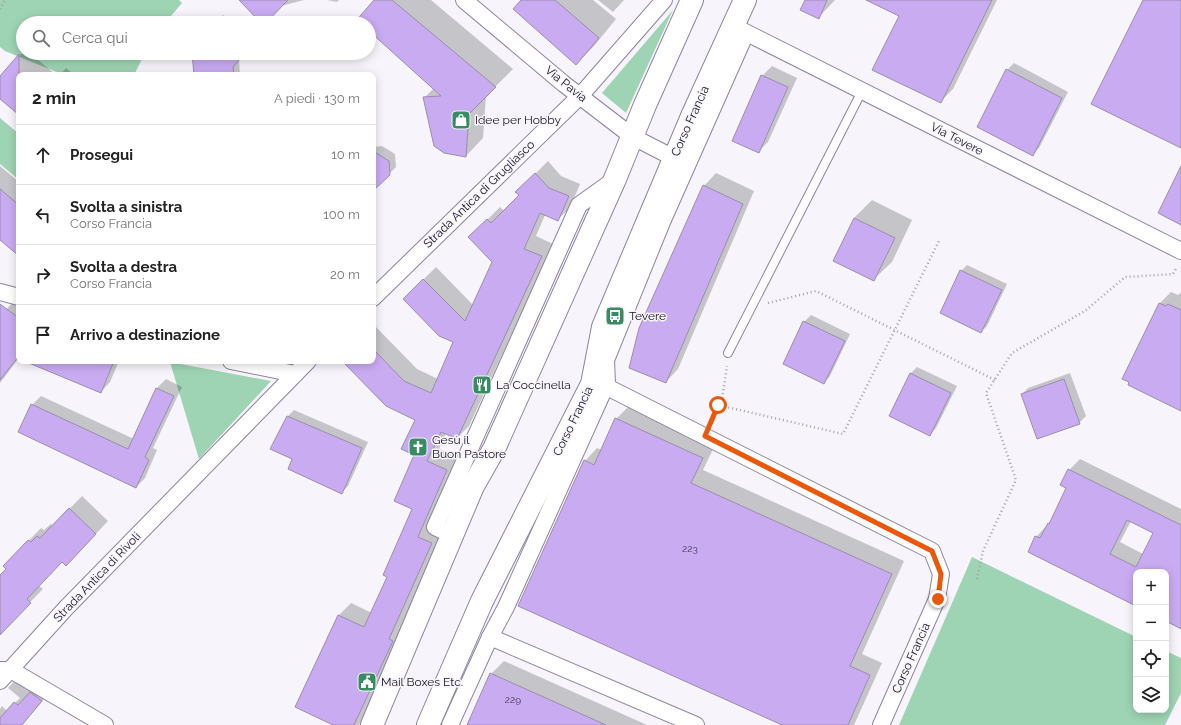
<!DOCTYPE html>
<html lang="it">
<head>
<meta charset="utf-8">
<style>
  :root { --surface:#fff; --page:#f6f6f6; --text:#222; --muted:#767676; --line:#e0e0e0 }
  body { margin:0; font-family:Raleway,sans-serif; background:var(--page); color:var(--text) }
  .controls { position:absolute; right:12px; bottom:12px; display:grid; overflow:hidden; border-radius:8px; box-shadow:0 2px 10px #0003 }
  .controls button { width:36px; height:36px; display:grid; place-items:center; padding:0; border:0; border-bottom:1px solid var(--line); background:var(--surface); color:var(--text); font:20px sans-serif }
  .stop { position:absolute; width:12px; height:12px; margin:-9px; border:3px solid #ea580c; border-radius:50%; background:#fff }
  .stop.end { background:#ea580c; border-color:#fff; box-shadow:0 1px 4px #0008 }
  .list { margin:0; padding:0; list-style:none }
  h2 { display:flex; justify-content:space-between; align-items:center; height:52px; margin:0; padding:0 16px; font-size:17px }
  h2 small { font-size:13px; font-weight:400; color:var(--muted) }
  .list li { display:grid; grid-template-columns:26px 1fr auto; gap:12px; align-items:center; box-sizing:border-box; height:60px; padding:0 16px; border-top:1px solid var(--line) }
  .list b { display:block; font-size:15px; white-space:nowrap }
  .list p { margin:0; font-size:13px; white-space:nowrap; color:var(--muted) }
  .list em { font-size:13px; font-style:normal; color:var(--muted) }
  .icon { flex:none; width:22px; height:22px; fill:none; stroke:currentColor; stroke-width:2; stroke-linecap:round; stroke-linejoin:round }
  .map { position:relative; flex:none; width:1181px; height:725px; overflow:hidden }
  .search { position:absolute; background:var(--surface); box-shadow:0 2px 10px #0003; left:16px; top:16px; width:360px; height:44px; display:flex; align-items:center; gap:10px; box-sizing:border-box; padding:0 14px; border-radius:22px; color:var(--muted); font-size:15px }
  .panel { position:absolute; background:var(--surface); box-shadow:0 2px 10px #0003; left:16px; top:72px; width:360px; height:292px; border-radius:8px }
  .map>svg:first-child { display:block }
  .green { fill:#9ed4b3 }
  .shadow { fill:#0003; fill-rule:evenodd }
  .building { fill:#c9abf2; stroke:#998eaa; fill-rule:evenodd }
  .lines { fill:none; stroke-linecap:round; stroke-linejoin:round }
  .lane-casing { stroke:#8e839e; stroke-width:10 }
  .street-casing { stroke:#8e839e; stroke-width:18 }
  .primary-casing { stroke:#8e839e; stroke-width:24 }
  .path { stroke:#a3a1a9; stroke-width:2.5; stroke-dasharray:1 3; stroke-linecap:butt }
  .lane { stroke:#fff; stroke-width:8 }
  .street { stroke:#fff; stroke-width:16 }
  .primary { stroke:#fff; stroke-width:22 }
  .route { stroke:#ea580c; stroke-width:5 }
  .labels { text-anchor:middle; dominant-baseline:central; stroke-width:3; stroke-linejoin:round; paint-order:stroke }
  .number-label { font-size:10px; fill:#443a54 }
  .street-label { font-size:12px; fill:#18141f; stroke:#f7f5fb }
  .poi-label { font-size:12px; fill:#18141f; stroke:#f7f5fb; text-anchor:start }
</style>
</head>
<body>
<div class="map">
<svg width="1181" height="725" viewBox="0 0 1181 725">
  <rect width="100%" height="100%" fill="#f7f5fb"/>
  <g class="green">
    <path d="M0,0H179L182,3L165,23H23V53H145L134,75H64L5,51L0,47Z"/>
    <path d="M673,10L626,113L602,93Z"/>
    <path d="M0,118L19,134V180L0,164Z"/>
    <path d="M170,362L271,381L199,459Z"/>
    <path d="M972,557L1136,637V710H1166V651L1181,658V693L1165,725H899Z"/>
  </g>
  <g class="shadow">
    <path d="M240,0H304L281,6L265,23H262Z"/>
    <path d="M327,0H339L337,2Z"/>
    <path d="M375,0H431L513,69L486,96L483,138L466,156L424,98L434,88L369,30V23H362Z"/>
    <path d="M522,0H593L616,19L594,46L576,64Z"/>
    <path d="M598,0H624L613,12Z"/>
    <path d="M806,0H835L819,17Z"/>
    <path d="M886,0H997L953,89L940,102L900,16Z"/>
    <path d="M223,15L233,23H215Z"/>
    <path d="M23,52L30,53L56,75H19V114L0,98V78Z"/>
    <path d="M193,53H244L239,59L240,75H195Z"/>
    <path d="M1014,63L1068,92L1039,148L1033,154L1007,70Z"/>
    <path d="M772,66L797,78L768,142L758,152L762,76Z"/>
    <path d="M66,68L74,75H60Z"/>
    <path d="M382,146L395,154L396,167L389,174L373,185V147Z"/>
    <path d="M548,161L561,176L580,184L570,208L557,220L545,215L536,236L553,244L542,269L469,426L457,438L446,433L439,449L459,458L444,531L401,627L404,628L359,725H335L339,615L351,603L372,613L388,576L414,509L416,419L343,361H373L374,325L417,369L438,379L454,341L404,299L436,267L473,305L493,262L482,225L500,207L504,211L520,195L517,192Z"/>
    <path d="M0,166L19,182V250L0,239Z"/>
    <path d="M716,173L754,191L678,369L666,382L704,186Z"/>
    <path d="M872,200L912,220L892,262L874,279L854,218Z"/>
    <path d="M967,265L1007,284L987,326L981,332L961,271Z"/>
    <path d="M1171,292L1178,295L1180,293L1181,294V410L1123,378L1160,303Z"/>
    <path d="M19,296V358L0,383V316Z"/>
    <path d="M811,315L850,334L830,376L824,383L804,322Z"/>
    <path d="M46,361H119L110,382L101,392Z"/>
    <path d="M917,367L957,386L936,428L930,435L911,373Z"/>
    <path d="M1070,373L1086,416L1079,423L1022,394L1028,388Z"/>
    <path d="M166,379L182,387L153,448L157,450L145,478L136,487L32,405L41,396L134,439L157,388Z"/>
    <path d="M629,406L715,445L703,470L904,561L862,654L882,663L854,725H784L585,461L597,448L602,450L616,419Z"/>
    <path d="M294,410L368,442L348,486L342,492L293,458L287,417Z"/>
    <path d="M1080,459L1181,509V627L1166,620V572H1136V605L1036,537L1052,520L1068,488L1069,470ZM1131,521L1154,532L1143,554L1120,542Z"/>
    <path d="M82,496L108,521L78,553L62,561L39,586L43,589L0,633V580L7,569L4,566L41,528L44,530L51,524L53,526Z"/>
    <path d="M504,661L647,725H468L491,674Z"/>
    <path d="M18,677L47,696L20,725H0V709L2,706L7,711L20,698L8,688Z"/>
  </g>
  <g class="building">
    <path d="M239,0H288L266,23H261Z"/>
    <path d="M374,0H392L496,87L469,114L466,157L444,153L434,146L423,97L441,96L369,31V23H354Z"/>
    <path d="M521,0H555L599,38L576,65L513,9Z"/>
    <path d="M805,0H827L819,19L800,10Z"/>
    <path d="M866,0H992L941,103L872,70L899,16Z"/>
    <path d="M1143,0H1181V148L1091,104Z"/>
    <path d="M192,53H245L233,67L234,75H194Z"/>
    <path d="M19,54V115L0,99V76Z"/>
    <path d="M1006,69L1062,98L1033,156L977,127Z"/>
    <path d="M761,75L788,87L759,153L732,141Z"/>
    <path d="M373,151L389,161L390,175L373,191Z"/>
    <path d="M1181,166V225L1158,213Z"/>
    <path d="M535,173L549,188L569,196L558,221L540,213L524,249L542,256L530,282L457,439L441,432L427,461L447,470L418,537L432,543L389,639L393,641L354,725H333L295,707L338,615L364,627L387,577L383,575L412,509L394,501L414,455L401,449L415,420L386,406L342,361H373V349L404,381L431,393L453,342L439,336L403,299L423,279L465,321L492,262L468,237L487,219L491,223L519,195L515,192Z"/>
    <path d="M703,185L743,204L666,383L629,368L639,328Z"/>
    <path d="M0,189L19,205V256L0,240Z"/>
    <path d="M854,218L895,238L874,281L833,261Z"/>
    <path d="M960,270L1002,290L981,333L940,313Z"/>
    <path d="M1159,303L1166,306L1168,304L1181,310V411L1128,385L1129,382L1122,379Z"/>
    <path d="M0,304L19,318V356L0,380Z"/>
    <path d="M803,321L845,341L824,384L783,364Z"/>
    <path d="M24,361H114L101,393Z"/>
    <path d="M910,373L951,393L930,436L889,416Z"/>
    <path d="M1064,379L1080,424L1037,439L1021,394Z"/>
    <path d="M156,388L174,396L145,457L149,460L136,488L18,432L31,404L128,449Z"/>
    <path d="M287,416L362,448L342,494L288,469L292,459L270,449Z"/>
    <path d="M615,418L703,458L691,483L892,574L850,666L870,675L848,725H782L518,606L584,460L594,465Z"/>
    <path d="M1068,469L1181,525V629L1166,621V572H1136V606L1028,552L1035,536L1040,538L1048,523L1049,524L1066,488L1060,485ZM1127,520L1153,533L1136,567L1110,554Z"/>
    <path d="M69,508L96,534L66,566L62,562L27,599L31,603L0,635V575L6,569L3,566L28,540L31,542L37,536L40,538Z"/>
    <path d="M490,673L606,725H467Z"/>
    <path d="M30,692L42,701L22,725H0V718L14,702L18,705Z"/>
  </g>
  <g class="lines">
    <defs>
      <path id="lane" d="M728,353L862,91"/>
      <g id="street">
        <path d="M464,0L564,84L633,137L674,158"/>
        <path d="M737,28L1181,251"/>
        <path d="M0,292L19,297"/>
        <path d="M373,298L580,96L664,0"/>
        <path d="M231,361L295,374"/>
        <path d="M605,386L932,551L941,574L937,599L881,725"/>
        <path d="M452,535L435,527L579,205L614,180"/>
        <path d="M490,637L696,725"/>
        <path d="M0,670H11L105,725"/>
        <path d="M0,681L66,608L308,361"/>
        <path d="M450,725L490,637L506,607L607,383L606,360L662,222L746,33"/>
      </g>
      <g id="primary">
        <path d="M372,725L473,486L494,449L615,179L645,105L692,0"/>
        <path d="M428,725L482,601L592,384L603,327L693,114L745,0"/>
      </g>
    </defs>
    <use href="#lane" class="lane-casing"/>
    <use href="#street" class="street-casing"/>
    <use href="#primary" class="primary-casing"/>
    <g class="path">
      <path d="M0,9L5,0"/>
      <path d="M768,303L816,291L995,380"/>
      <path d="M721,406L727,366"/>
      <path d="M711,421L718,405L843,434L940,239"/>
      <path d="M977,579L983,551L1016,480L986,393L1012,353L1085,311L1125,277L1173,274L1177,267"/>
    </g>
    <use href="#lane" class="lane"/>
    <use href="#street" class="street"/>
    <use href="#primary" class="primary"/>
  </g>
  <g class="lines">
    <path class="route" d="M718,405L705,436L932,551L941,574L938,599"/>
  </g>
  <defs>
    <symbol id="shop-square" viewBox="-11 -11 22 22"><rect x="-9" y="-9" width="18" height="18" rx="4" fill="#378d61" stroke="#f7f5fb"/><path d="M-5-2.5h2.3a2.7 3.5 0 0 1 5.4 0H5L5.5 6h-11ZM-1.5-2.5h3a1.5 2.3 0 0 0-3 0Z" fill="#fff"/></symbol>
    <symbol id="bus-square" viewBox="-11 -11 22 22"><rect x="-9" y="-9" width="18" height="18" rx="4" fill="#378d61" stroke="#f7f5fb"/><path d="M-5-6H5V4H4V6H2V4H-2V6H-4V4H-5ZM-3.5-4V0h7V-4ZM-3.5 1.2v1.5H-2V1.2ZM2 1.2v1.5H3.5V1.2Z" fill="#fff"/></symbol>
    <symbol id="restaurant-square" viewBox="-11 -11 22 22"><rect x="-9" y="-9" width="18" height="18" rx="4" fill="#378d61" stroke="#f7f5fb"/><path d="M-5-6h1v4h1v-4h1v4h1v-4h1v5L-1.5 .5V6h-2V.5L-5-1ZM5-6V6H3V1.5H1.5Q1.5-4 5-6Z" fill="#fff"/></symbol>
    <symbol id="church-square" viewBox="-11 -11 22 22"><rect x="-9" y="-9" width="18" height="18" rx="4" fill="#378d61" stroke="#f7f5fb"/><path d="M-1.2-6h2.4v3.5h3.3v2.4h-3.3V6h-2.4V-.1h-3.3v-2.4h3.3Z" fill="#fff"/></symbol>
    <symbol id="civic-square" viewBox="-11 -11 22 22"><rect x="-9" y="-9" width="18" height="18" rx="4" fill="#378d61" stroke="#f7f5fb"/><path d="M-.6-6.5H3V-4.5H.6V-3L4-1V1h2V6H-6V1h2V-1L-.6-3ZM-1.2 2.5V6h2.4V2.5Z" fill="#fff"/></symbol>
  </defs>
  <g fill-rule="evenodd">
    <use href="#shop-square" x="450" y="109" width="22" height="22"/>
    <use href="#bus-square" x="604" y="305" width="22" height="22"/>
    <use href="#restaurant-square" x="471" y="374" width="22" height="22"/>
    <use href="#church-square" x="407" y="436" width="22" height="22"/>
    <use href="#civic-square" x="356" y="671" width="22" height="22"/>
  </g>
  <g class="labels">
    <g class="number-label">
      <text x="690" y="548">223</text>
      <text x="513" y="699">229</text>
    </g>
    <g class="street-label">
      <text transform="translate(566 84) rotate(39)">Via Pavia</text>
      <text transform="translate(690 121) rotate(-66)">Corso Francia</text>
      <text transform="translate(957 139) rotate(27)">Via Tevere</text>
      <text transform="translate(479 194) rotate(-44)">Strada Antica di Grugliasco</text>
      <text transform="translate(573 421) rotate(-64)">Corso Francia</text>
      <text transform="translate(97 577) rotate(-46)">Strada Antica di Rivoli</text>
      <text transform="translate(911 658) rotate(-66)">Corso Francia</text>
    </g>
    <g class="poi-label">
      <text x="475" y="120">Idee per Hobby</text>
      <text x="629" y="316">Tevere</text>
      <text x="496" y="385">La Coccinella</text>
      <text x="432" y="440">Gesù il<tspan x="432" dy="14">Buon Pastore</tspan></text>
      <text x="381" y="682">Mail Boxes Etc.</text>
    </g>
  </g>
</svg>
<div class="controls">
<button>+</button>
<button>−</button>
<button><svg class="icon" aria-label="locate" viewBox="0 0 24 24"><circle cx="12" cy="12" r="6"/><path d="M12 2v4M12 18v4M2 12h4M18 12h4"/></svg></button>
<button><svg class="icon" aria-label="layers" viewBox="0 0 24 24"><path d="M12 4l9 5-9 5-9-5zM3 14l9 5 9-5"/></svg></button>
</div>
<div class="stop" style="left:718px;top:405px"></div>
<div class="stop end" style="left:938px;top:599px"></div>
<div class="search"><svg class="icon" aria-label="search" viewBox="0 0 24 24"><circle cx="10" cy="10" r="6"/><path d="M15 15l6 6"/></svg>Cerca qui</div>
<section class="panel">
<h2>2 min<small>A piedi · 130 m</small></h2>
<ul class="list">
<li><svg class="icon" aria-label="ahead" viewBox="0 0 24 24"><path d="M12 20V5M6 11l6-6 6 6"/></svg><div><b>Prosegui</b></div><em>10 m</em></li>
<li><svg class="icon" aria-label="left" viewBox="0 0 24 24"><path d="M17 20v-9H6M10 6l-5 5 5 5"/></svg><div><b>Svolta a sinistra</b><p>Corso Francia</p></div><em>100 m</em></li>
<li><svg class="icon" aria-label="right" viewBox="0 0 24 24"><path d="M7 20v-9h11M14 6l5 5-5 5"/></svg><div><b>Svolta a destra</b><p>Corso Francia</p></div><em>20 m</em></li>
<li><svg class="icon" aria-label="arrive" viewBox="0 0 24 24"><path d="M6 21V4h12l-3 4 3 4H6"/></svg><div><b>Arrivo a destinazione</b></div></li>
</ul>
</section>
</div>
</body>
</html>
